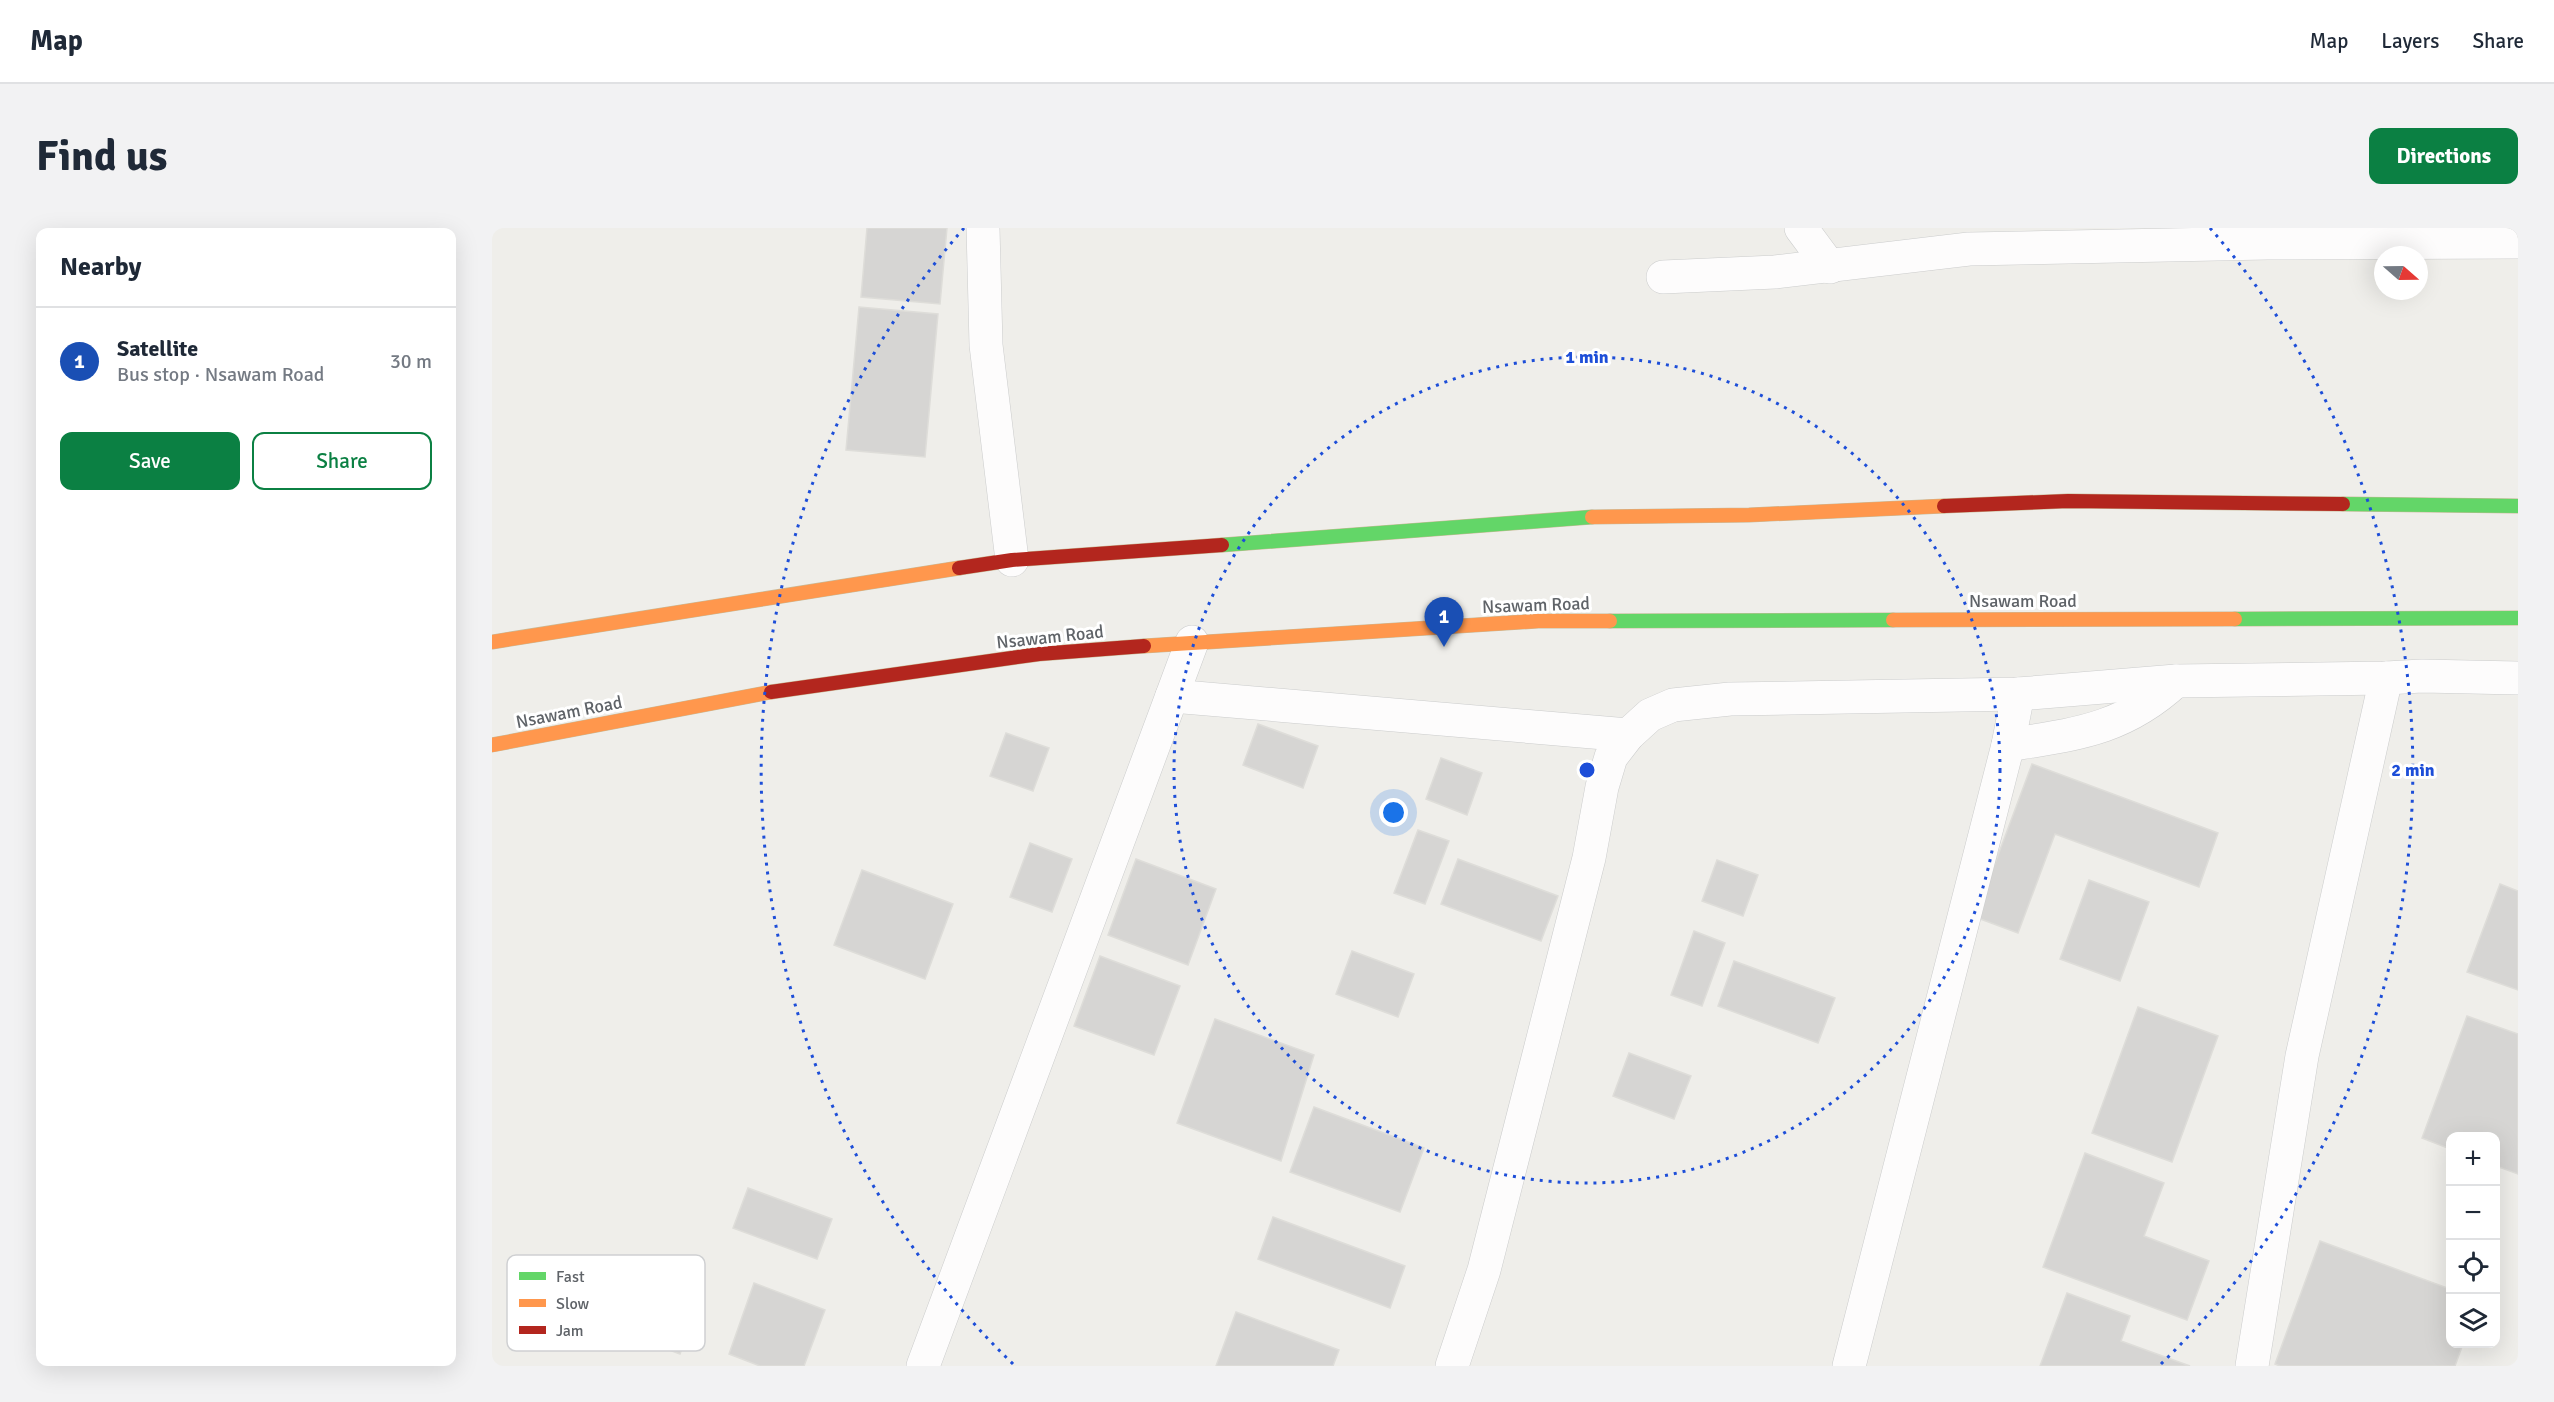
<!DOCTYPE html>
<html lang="en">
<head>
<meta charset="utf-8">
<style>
  :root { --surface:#fff; --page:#f2f2f3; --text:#1f2937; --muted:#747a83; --line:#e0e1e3; --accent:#0b8043 }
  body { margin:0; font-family:Signika,sans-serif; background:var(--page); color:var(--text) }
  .controls { position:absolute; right:18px; bottom:18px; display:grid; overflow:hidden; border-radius:12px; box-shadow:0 6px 24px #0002 }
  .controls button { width:54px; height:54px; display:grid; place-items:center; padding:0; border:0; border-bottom:2px solid var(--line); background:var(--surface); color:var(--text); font:30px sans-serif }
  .compass { position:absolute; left:1882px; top:18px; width:54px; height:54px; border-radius:50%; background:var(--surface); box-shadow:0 6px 24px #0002; rotate:110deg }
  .you { position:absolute; left:902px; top:585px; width:21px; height:21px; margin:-15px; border:4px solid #fff; border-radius:50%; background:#1a73e8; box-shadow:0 0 0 9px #1a73e833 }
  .badge { display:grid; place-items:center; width:39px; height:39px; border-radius:50%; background:var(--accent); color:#fff; font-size:20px; font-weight:700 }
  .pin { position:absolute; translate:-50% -50px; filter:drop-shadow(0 2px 3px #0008) }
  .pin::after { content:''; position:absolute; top:32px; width:21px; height:18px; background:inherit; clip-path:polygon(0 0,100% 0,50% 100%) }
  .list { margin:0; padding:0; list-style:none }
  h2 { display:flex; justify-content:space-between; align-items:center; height:78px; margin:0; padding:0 24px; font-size:26px }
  h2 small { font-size:20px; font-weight:400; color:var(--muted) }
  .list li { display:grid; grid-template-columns:39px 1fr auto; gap:18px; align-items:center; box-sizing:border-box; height:108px; padding:0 24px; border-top:2px solid var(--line) }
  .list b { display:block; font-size:22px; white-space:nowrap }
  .list p { margin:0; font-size:20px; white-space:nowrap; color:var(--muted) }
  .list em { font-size:20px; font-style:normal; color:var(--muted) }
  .actions { display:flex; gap:12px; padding:18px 24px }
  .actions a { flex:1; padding:14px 0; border:2px solid var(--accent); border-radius:12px; text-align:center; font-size:21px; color:var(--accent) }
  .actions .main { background:var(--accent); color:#fff }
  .icon { flex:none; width:33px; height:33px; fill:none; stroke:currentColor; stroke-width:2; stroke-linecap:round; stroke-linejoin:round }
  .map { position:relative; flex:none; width:2026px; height:1138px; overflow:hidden; border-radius:12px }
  header { display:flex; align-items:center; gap:36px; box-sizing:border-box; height:84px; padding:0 30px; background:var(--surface); border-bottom:2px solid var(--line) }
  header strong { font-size:28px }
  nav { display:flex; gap:33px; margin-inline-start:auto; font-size:21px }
  .intro { display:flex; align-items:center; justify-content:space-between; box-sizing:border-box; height:144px; padding:0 36px }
  h1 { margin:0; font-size:42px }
  .button { padding:15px 27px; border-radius:12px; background:var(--accent); color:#fff; font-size:21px; font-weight:700 }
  main { display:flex; gap:36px; padding:0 36px }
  aside { flex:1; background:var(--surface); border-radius:12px; box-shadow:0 6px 24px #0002 }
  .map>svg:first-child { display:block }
  .building { fill:#d6d5d3; stroke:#deddd9; stroke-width:1.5 }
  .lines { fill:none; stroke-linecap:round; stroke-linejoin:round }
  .street-casing { stroke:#cbcccc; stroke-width:34 }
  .fast-casing { stroke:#c8b996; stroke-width:15 }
  .slow-casing { stroke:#c8b996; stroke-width:15 }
  .jam-casing { stroke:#c8b996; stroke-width:15 }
  .street { stroke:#fdfcfc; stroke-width:33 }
  .fast { stroke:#63d668; stroke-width:14 }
  .slow { stroke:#ff974d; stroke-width:14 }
  .jam { stroke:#b3261e; stroke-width:14 }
  .ring { fill:none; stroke:#1d4ed8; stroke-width:3; stroke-dasharray:3 6 }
  .labels { text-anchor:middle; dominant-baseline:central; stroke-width:6; stroke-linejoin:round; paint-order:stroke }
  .street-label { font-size:18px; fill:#5f6368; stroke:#fff }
  .key { fill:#fff; stroke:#cfd0d2; stroke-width:1.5 }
  .key-label { font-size:16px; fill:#5f6368 }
  .centre { fill:#1d4ed8; stroke:#fff; stroke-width:3 }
  .ring-label { font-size:18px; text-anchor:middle; font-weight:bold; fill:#1d4ed8; stroke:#fff; stroke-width:6; stroke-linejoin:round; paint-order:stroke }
</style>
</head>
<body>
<header>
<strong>Map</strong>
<nav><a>Map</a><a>Layers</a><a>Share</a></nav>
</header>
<div class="intro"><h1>Find us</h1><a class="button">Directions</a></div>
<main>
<aside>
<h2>Nearby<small></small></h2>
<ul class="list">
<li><span class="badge" style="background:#1a4fb4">1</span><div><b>Satellite</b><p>Bus stop · Nsawam Road</p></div><em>30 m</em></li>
</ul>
<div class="actions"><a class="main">Save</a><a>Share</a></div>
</aside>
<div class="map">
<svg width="2026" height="1138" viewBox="0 0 2026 1138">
  <rect width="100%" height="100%" fill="#efeeea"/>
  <g class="building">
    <path d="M375,0H455L448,76L369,69Z"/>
    <path d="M367,79L446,86L433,229L354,222Z"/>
    <path d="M766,496L826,518L811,560L751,537Z"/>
    <path d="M514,505L557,520L541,563L498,548Z"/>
    <path d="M949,530L990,545L975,587L934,571Z"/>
    <path d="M1540,536L1726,605L1707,659L1563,606L1526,705L1483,689Z"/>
    <path d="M926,602L957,613L933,676L902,665Z"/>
    <path d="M538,615L580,631L560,684L518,669Z"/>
    <path d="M644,631L724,661L696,737L616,707Z"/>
    <path d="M966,631L1066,668L1049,713L949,676Z"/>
    <path d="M1225,632L1266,647L1251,688L1210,673Z"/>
    <path d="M370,642L461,676L433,751L342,717Z"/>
    <path d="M1597,652L1657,674L1628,753L1568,731Z"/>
    <path d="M2008,656L2026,663V762L1975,744Z"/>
    <path d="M1202,703L1233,715L1210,778L1179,767Z"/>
    <path d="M860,723L922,746L906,789L844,766Z"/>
    <path d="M608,728L688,758L662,827L582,798Z"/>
    <path d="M1242,733L1343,770L1326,815L1226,778Z"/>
    <path d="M1646,779L1726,808L1680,934L1600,905Z"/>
    <path d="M1975,788L2026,806V946L2004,938V908H1958V921L1930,910Z"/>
    <path d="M723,791L822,827L789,933L685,895Z"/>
    <path d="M1137,825L1199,848L1182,891L1121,868Z"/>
    <path d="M822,879L932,920L908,984L798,944Z"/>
    <path d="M1593,925L1672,955L1652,1008L1717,1033L1695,1092L1551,1039Z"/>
    <path d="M256,960L340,991L325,1031L241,1000Z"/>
    <path d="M781,989L913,1038L898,1080L766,1031Z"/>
    <path d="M1828,1013L1958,1061V1116H1971L1963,1138H1788L1783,1136Z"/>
    <path d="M120,1032L210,1065L188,1126L97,1092Z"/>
    <path d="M262,1055L333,1082L312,1138H268L237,1126Z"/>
    <path d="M1575,1065L1638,1088L1629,1113L1698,1138H1548Z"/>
    <path d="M744,1084L847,1122L841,1138H724Z"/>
  </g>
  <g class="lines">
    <defs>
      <g id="street">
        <path d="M491,0L494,117L520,332"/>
        <path d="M1309,0L1338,39"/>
        <path d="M1171,49L1283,44L1477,21L1775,15L2026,14"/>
        <path d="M680,468L1136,507"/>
        <path d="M1516,517C1584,506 1631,502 1684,453"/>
        <path d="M431,1138L700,414"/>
        <path d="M960,1138L992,1042L1097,630L1110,559L1119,529L1136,507L1158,487L1181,477L1238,471L1526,466L1684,453L1894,450L1930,448L2026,450"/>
        <path d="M1357,1138L1516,517L1526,466"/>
        <path d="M1760,1138L1810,828L1894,450"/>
      </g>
      <g id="fast">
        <path d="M1851,276L2026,278"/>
        <path d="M730,317L1100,289"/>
        <path d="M1743,391L2026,390"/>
        <path d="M1118,393L1401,392"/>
      </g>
      <g id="slow">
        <path d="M1100,289L1257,287L1452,278"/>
        <path d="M1401,392L1743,391"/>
        <path d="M0,414L467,340"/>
        <path d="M652,418L1046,393H1118"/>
        <path d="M0,517L279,464"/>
      </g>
      <g id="jam">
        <path d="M1452,278L1576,273L1851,276"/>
        <path d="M467,340L520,332L730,317"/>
        <path d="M279,464L547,426L652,418"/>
      </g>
    </defs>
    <use href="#street" class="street-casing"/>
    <use href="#fast" class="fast-casing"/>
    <use href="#slow" class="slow-casing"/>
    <use href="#jam" class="jam-casing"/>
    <use href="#street" class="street"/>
    <use href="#fast" class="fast"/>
    <use href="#slow" class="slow"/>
    <use href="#jam" class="jam"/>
  </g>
  <g class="ring">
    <circle cx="1095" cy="542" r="413"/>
    <path d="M521 1136A826 826 0 0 1 472 0M1718 0A826 826 0 0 1 1669 1136"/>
  </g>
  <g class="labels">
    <g class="street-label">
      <text x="1531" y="373">Nsawam Road</text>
      <text transform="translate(1044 377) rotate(-2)">Nsawam Road</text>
      <text transform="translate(558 409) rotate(-6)">Nsawam Road</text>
      <text transform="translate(77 484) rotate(-11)">Nsawam Road</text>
    </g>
  </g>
  <rect x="15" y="1027" width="198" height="96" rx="9" class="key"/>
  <rect x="27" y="1044" width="27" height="8" fill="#63d668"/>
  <rect x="27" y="1071" width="27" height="8" fill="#ff974d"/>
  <rect x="27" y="1098" width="27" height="8" fill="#b3261e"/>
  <g class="key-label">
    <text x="64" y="1054">Fast</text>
    <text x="64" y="1081">Slow</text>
    <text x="64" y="1108">Jam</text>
  </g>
  <circle cx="1095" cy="542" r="9" class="centre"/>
  <g class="ring-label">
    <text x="1095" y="135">1 min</text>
    <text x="1921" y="548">2 min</text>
  </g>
</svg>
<div class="controls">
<button>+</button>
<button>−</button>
<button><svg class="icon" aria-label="locate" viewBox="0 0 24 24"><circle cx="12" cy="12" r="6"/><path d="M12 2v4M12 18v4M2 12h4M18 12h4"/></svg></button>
<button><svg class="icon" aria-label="layers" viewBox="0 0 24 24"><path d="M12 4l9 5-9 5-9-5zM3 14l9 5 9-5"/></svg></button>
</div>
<svg class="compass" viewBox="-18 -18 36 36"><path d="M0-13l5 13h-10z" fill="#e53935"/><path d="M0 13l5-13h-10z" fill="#747a83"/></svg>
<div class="you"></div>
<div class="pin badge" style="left:952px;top:419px;background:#1a4fb4">1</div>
</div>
</main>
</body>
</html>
